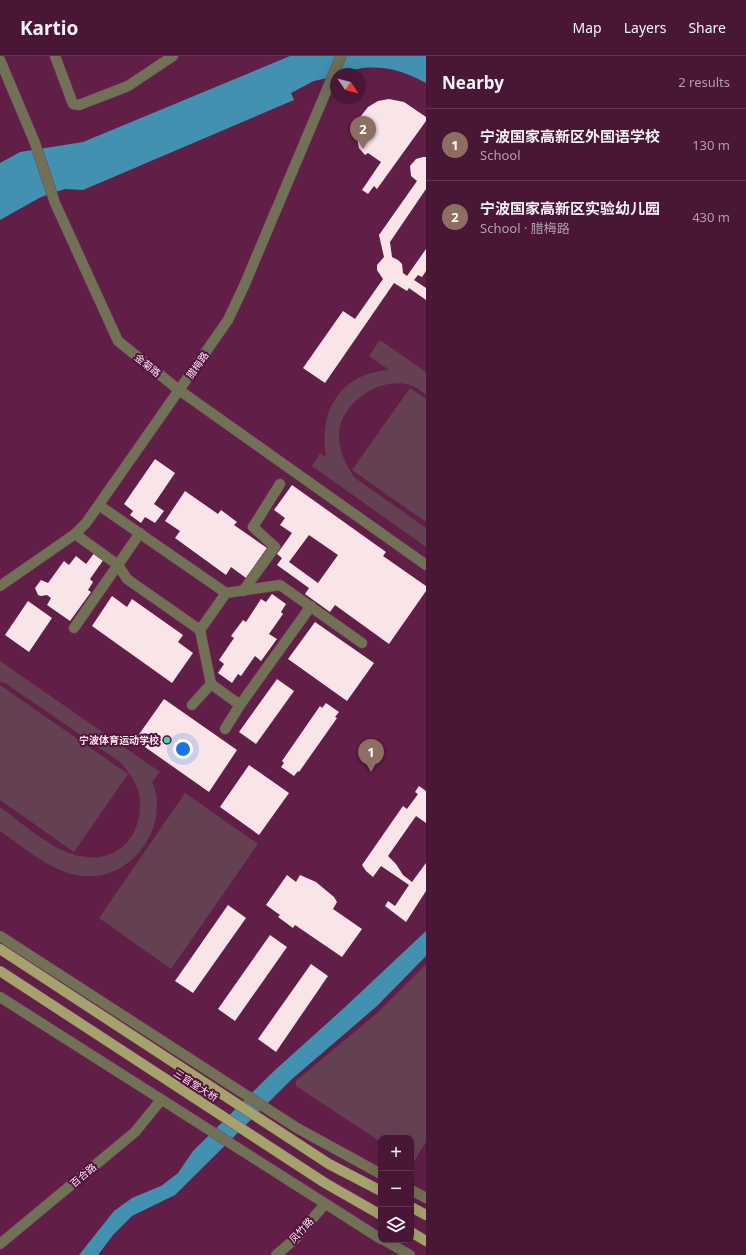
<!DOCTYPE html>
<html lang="en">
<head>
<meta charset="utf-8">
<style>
  :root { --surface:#491635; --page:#501f3d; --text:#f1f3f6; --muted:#b19fad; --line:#613550; --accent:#d6ab8b }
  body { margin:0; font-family:"Noto Sans","Noto Sans SC",sans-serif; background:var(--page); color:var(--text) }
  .controls { position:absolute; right:12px; bottom:12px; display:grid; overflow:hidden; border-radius:8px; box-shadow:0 4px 16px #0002 }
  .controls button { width:36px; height:36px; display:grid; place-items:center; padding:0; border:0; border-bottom:1px solid var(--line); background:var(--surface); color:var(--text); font:20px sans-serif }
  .compass { position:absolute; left:330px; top:12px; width:36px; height:36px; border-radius:50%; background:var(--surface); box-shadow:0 4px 16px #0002; rotate:125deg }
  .you { position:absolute; left:183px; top:693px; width:14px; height:14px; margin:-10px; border:3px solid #fff; border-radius:50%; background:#1a73e8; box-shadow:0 0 0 6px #1a73e833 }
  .badge { display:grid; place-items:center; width:26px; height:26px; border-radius:50%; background:var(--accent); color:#fff; font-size:13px; font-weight:700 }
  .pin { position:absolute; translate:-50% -33px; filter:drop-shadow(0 1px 2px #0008) }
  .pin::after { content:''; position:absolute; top:21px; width:14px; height:12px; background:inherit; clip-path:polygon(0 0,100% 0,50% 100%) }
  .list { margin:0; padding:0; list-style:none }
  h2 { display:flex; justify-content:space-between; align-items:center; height:52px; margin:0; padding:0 16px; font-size:17px }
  h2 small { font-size:13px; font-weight:400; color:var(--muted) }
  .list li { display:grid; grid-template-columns:26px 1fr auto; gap:12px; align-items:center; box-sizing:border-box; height:72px; padding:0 16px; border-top:1px solid var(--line) }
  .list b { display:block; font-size:15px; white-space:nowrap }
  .list p { margin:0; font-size:13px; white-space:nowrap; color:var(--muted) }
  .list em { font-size:13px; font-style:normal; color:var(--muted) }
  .icon { flex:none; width:22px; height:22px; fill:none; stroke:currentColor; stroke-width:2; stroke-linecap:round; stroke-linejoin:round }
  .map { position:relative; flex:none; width:426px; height:1199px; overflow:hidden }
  header { display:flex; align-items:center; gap:24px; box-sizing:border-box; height:56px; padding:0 20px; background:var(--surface); border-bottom:1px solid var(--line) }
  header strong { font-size:19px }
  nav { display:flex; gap:22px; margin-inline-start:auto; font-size:14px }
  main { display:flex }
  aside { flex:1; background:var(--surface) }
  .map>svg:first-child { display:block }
  .green { fill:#644053 }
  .water { fill:#4291b0 }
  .building { fill:#f9e5e8; fill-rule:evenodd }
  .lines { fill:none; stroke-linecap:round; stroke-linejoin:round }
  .minor-casing { stroke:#793e62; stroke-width:11 }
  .major-casing { stroke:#793e62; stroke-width:11 }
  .minor { stroke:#717155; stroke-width:10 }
  .major { stroke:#a5a36b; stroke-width:10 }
  .major-bridge-casing { stroke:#793e62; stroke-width:11; stroke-linecap:butt }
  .major-bridge { stroke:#a5a36b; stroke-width:10 }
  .poi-dot { fill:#3ed4a3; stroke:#55123d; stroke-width:1.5 }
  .labels { text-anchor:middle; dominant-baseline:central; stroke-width:4; stroke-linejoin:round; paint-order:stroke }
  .street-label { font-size:10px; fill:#fae8f1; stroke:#55123d }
  .poi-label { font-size:10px; font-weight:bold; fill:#fae8f1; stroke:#55123d; text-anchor:end }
</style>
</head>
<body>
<header>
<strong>Kartio</strong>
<nav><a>Map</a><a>Layers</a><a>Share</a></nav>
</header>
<main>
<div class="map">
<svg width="426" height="1199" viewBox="0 0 426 1199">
  <rect width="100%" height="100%" fill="#611e47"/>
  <g class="green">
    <path d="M380,284L426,316V339C421,335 416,331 410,329C382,321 348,342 340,370C336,388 344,407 355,422L426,472V491L312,410L320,397L326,401C318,354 341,317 389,314L369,300Z"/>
    <path d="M410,332L426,343V466L352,414Z"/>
    <path d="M0,605L160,716L152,726C155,733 158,742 157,750C156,792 118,828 76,819C47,813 24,791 0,775V751C19,765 47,789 69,797C101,809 132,796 139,761C140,752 141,742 138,734C134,723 127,714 120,706L5,627L0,626Z"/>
    <path d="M0,629L128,718L74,796L0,744Z"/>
    <path d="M185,737L258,788L171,913L99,862Z"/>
    <path d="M426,908V1086L413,1107L411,1105V1082H381V1086L296,1030V1025L377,957Z"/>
  </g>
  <g class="water">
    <path d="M290,0H426V27C405,16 388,10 363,12C354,13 346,18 336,18V20L314,25L291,37L294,44L83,134L65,133L41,141L0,164V107L20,96L83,86Z"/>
    <path d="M426,875V900L377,950L292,1023L175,1139L132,1160L113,1179L98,1199H79L114,1155L132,1142L161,1130L178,1117L193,1095L274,1015L344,952Z"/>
  </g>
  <g class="building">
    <path d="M389,43L404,46L426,61V65L377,133L374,130L368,138L362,134L381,106L368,97L365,99L359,92L355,73L357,65L368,51L378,45Z"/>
    <path d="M423,101H426V133L390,186L392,201L398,204L402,208L403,217L407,220L426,193V215L422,221L418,219L414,224L426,232V244L409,232L407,235L394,227L325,327L303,312L343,255L355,263L383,223L377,214V209L384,201L379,179L417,125L411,120L410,110L416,103Z"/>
    <path d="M155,403L175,417L154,448L164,455L155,467L145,461L141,467L130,459L133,455L124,448Z"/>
    <path d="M292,429L386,496L383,500L426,530V535L389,588L335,549L330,556L305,538L309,532L277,509L282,502L277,498L292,477L280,469L285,462L274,454ZM309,479L338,499L318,527L289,506Z"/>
    <path d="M185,435L218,458L221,454L237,466L234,469L267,492L246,522L231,511L226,519L175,482L180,475L165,465Z"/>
    <path d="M95,496L104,503L90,523L93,526L88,534L91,536L70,565L47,549L51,542L47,539L41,540L38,539L35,532L41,524L48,527L64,505L69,509L76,500L86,508Z"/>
    <path d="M272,538L286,548L281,556L283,558L269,578L277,583L261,605L255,600L241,620L238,618L232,627L218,617L224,608L219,604L234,582L231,580L243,564L246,566L261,543L266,546Z"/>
    <path d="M112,540L127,551L132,543L183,579L178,586L193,597L172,627L92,570Z"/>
    <path d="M28,545L52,562L29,596L5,579Z"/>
    <path d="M315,566L374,607L347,645L288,603Z"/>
    <path d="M277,623L294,635L256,688L239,676Z"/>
    <path d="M164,643L237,694L209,736L135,684Z"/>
    <path d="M326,647L339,656L335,661L337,662L299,716L298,715L294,720L281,711L284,707L282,705L320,650L322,652Z"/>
    <path d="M249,709L289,737L259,779L220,751Z"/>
    <path d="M419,730L426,735V767L416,760L388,800L396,808L403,819L412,826L426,807V835L406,866L385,850L388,845L395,850L409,829L381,810L373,821L366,815L362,809L403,750L407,753L418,738L415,736Z"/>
    <path d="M287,819L296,826L300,819L316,826L334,841L337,846L333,853L362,873L342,901L295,869L293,872L278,861L280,859L266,849Z"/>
    <path d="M228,849L246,862L193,937L175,925Z"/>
    <path d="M270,879L287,891L235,965L218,953Z"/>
    <path d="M311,908L328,920L276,996L258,983Z"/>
  </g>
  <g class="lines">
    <defs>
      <g id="minor">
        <path d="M55,0L73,48L79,49L128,30L173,0"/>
        <path d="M0,4L35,87L55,147L118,285L179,334L426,509"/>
        <path d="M75,478L118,509L127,523L200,574L226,537L100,450"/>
        <path d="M0,530L75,478L86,467L228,264L244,230L341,0"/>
        <path d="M243,535L275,491L253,471L280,428"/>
        <path d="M226,537L280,529L362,587"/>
        <path d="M74,572L140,477"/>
        <path d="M200,574L211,628L240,649"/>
        <path d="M192,649L211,628"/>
        <path d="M225,673L240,649L311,550"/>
        <path d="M0,880L297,1072L381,1118"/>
        <path d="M0,941L381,1183"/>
        <path d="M411,1134L426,1142"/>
        <path d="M384,1184L410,1199"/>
        <path d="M0,1188L135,1076L161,1044"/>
        <path d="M276,1199L295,1183L325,1148"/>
      </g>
      <g id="major">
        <path d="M0,893L329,1108L381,1135"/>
        <path d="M411,1151L426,1159"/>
        <path d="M411,1176L426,1185"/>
      </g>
    </defs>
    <use href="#minor" class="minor-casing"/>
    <use href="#major" class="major-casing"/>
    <use href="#minor" class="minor"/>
    <use href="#major" class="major"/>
    <defs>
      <path id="major-bridge" d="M0,915L325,1127L381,1159"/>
    </defs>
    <use href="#major-bridge" class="major-bridge-casing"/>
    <use href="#major-bridge" class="major-bridge"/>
  </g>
  <circle class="poi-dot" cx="167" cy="684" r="4"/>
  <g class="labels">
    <g class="street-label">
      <text transform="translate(148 309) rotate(39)">金菊路</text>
      <text transform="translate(197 309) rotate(-55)">腊梅路</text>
      <text transform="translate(196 1029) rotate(33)">三官堂大桥</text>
      <text transform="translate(83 1119) rotate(-40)">百合路</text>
      <text transform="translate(301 1174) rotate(-47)">凤竹路</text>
    </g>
    <g class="poi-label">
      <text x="159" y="684">宁波体育运动学校</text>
    </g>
  </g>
</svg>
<div class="controls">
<button>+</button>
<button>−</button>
<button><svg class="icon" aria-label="layers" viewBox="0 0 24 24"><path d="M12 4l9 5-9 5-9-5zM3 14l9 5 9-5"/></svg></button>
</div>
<svg class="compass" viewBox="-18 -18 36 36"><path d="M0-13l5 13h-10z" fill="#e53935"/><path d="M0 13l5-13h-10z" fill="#b19fad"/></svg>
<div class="you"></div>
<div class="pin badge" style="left:371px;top:716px;background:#8d6e63">1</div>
<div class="pin badge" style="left:363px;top:93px;background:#8d6e63">2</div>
</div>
<aside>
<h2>Nearby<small>2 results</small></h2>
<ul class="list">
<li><span class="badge" style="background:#8d6e63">1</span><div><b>宁波国家高新区外国语学校</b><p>School</p></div><em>130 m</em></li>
<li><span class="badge" style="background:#8d6e63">2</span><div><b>宁波国家高新区实验幼儿园</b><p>School · 腊梅路</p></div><em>430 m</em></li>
</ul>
</aside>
</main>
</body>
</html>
